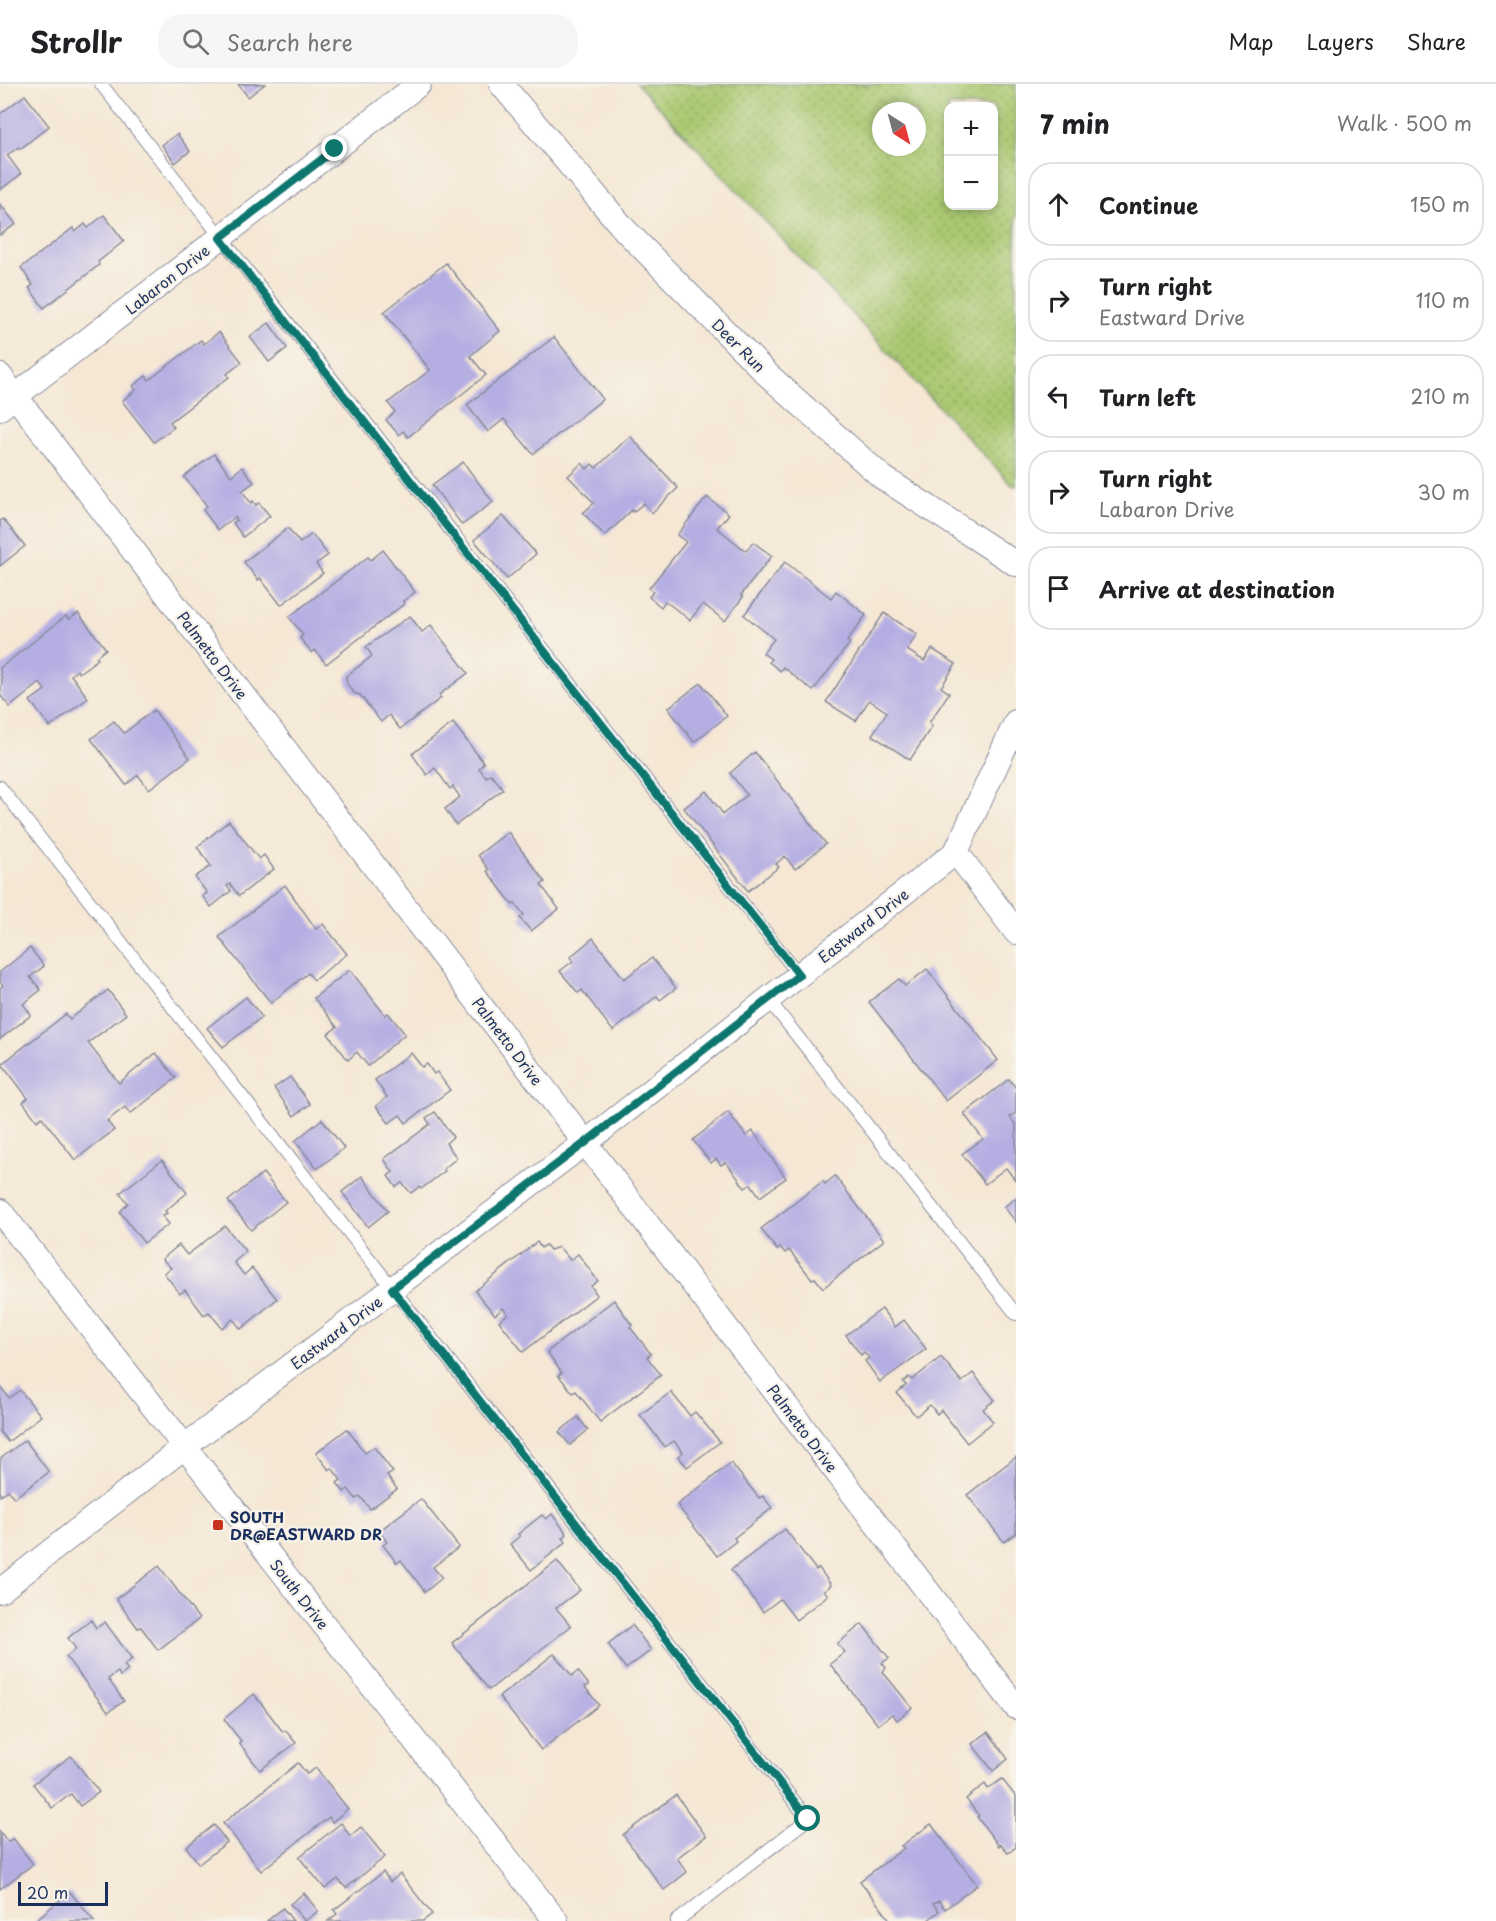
<!DOCTYPE html>
<html lang="en">
<head>
<meta charset="utf-8">
<style>
  :root { --surface:#fff; --page:#f6f6f6; --text:#202124; --muted:#757577; --line:#e0e0e0 }
  body { margin:0; font-family:"Playpen Sans",sans-serif; background:var(--page); color:var(--text) }
  .controls { position:absolute; right:18px; top:18px; display:grid; overflow:hidden; border-radius:12px; box-shadow:0 3px 9px #0003 }
  .controls button { width:54px; height:54px; display:grid; place-items:center; padding:0; border:0; border-bottom:2px solid var(--line); background:var(--surface); color:var(--text); font:30px sans-serif }
  .compass { position:absolute; left:872px; top:18px; width:54px; height:54px; border-radius:50%; background:var(--surface); box-shadow:0 3px 9px #0003; rotate:144deg }
  .scale { position:absolute; left:18px; bottom:15px; width:90px; box-sizing:border-box; padding-left:6px; border:3px solid #1b2f5e; border-top:0; font-size:16px; line-height:21px; white-space:nowrap; color:#1b2f5e; -webkit-text-stroke:4px #f7f3e8; paint-order:stroke }
  .stop { position:absolute; width:18px; height:18px; margin:-14px; border:4px solid #0f766e; border-radius:50%; background:#fff }
  .stop.end { background:#0f766e; border-color:#fff; box-shadow:0 2px 6px #0008 }
  .list { margin:0; padding:0; list-style:none }
  h2 { display:flex; justify-content:space-between; align-items:center; height:78px; margin:0; padding:0 24px; font-size:26px }
  h2 small { font-size:20px; font-weight:400; color:var(--muted) }
  .list li { display:grid; grid-template-columns:39px 1fr auto; gap:18px; align-items:center; box-sizing:border-box; height:84px; margin:0 12px 12px; padding:0 12px; border:2px solid var(--line); border-radius:24px }
  .list b { display:block; font-size:22px; white-space:nowrap }
  .list p { margin:0; font-size:20px; white-space:nowrap; color:var(--muted) }
  .list em { font-size:20px; font-style:normal; color:var(--muted) }
  .icon { flex:none; width:33px; height:33px; fill:none; stroke:currentColor; stroke-width:2; stroke-linecap:round; stroke-linejoin:round }
  .map { position:relative; flex:none; width:1016px; height:1837px; overflow:hidden }
  header { display:flex; align-items:center; gap:36px; box-sizing:border-box; height:84px; padding:0 30px; background:var(--surface); border-bottom:2px solid var(--line) }
  header strong { font-size:28px }
  nav { display:flex; gap:33px; margin-inline-start:auto; font-size:21px }
  .search { width:420px; height:54px; background:var(--page); display:flex; align-items:center; gap:15px; box-sizing:border-box; padding:0 21px; border-radius:24px; color:var(--muted); font-size:22px }
  main { display:flex }
  aside { flex:1; background:var(--surface) }
  .map>svg:first-child { display:block }
  .grass { fill:url(#grass-dots); stroke:#627c66; stroke-width:1.5; fill-rule:evenodd }
  .building { fill:#b5aee3 }
  .lines { fill:none; stroke-linecap:round; stroke-linejoin:round }
  .service-casing { stroke:#888b99; stroke-width:14 }
  .minor-casing { stroke:#888b99; stroke-width:26 }
  .service { stroke:#fff; stroke-width:12 }
  .minor { stroke:#fff; stroke-width:24 }
  .route { stroke:#0f766e; stroke-width:8 }
  .poi-dot { fill:#c8321e; stroke:#f7f3e8; stroke-width:2 }
  .labels { text-anchor:middle; dominant-baseline:central; stroke-width:4.5; stroke-linejoin:round; paint-order:stroke }
  .street-label { font-size:15px; fill:#1b2f5e; stroke:#f7f3e8 }
  .poi-label { font-size:15px; font-weight:bold; fill:#1b2f5e; stroke:#f7f3e8; text-anchor:start }
</style>
</head>
<body>
<header>
<strong>Strollr</strong>
<div class="search"><svg class="icon" aria-label="search" viewBox="0 0 24 24"><circle cx="10" cy="10" r="6"/><path d="M15 15l6 6"/></svg>Search here</div>
<nav><a>Map</a><a>Layers</a><a>Share</a></nav>
</header>
<main>
<div class="map">
<svg width="1016" height="1837" viewBox="0 0 1016 1837">
  <defs>
    <pattern id="grass-dots" width="8" height="8" patternUnits="userSpaceOnUse" patternTransform="scale(1.5)"><rect width="8" height="8" fill="#a9c86f"/><path d="M2 2h.1M6 6h.1" fill="none" stroke="#89a35e" stroke-width="1.8" stroke-linecap="round"/></pattern>
  </defs>
  <rect width="100%" height="100%" fill="#f7f3e8"/>
  <filter id="ink" filterUnits="userSpaceOnUse"><feTurbulence type="fractalNoise" baseFrequency=".0167" numOctaves="2"/><feDisplacementMap in="SourceGraphic" scale="12" xChannelSelector="R" yChannelSelector="G"/><feConvolveMatrix kernelMatrix="1 2 1 2 8 2 1 2 1" color-interpolation-filters="sRGB"/></filter>
  <filter id="wash" filterUnits="userSpaceOnUse"><feTurbulence type="fractalNoise" baseFrequency=".008" numOctaves="4" result="noise"/><feDisplacementMap in="SourceGraphic" scale="24" xChannelSelector="R" yChannelSelector="G"/><feGaussianBlur stdDeviation="1.35" result="paint"/><feColorMatrix in="noise" values="0 0 0 0 0 0 0 0 0 0 0 0 0 0 0 0 0 1.4 0 .05"/><feComposite in="paint" operator="in"/></filter>
  <g filter="url(#wash)">
    <rect width="100%" height="100%" fill="#f5e7d4"/>
    <path class="grass" d="M637,0H1016V402L1012,401ZM948,22H994V122H948ZM881,27H917V63H881Z"/>
    <g id="blocks">
      <g class="building">
        <path d="M238,0H265L248,13Z"/>
        <path d="M25,11L49,42L20,65L19,63L7,71L21,90L0,106V30Z"/>
        <path d="M177,50L190,67L175,79L162,61Z"/>
        <path d="M0,120L16,140L0,151Z"/>
        <path d="M104,131L124,157L98,178L99,181L44,224L29,204L33,201L21,184L73,144L75,148L85,140L88,144Z"/>
        <path d="M446,179L500,247L470,272L486,291L408,353L403,347L399,351L386,336L395,328L388,319L430,286L384,228Z"/>
        <path d="M269,239L287,264L269,278L250,253Z"/>
        <path d="M219,248L242,278L227,290L229,293L170,338L174,343L154,358L122,317L136,306L133,302L146,292L149,296L201,256L204,260Z"/>
        <path d="M554,253L603,315L533,370L504,335L488,348L467,321Z"/>
        <path d="M630,352L678,404L652,429L644,419L633,428L632,426L605,452L583,429L594,419L568,392L582,379L587,385L592,380L596,384Z"/>
        <path d="M214,370L231,392L242,383L254,398L242,407L251,419L253,417L256,421L259,419L270,432L243,453L233,439L237,436L235,433L218,446L203,426L207,422L184,393Z"/>
        <path d="M463,378L493,418L462,441L432,401Z"/>
        <path d="M707,413L729,430L717,444L746,467L753,458L772,472L741,511L743,513L725,537L703,520L690,536L665,517L661,523L649,513L653,508L649,504L686,458L677,451Z"/>
        <path d="M503,432L536,470L507,495L474,456Z"/>
        <path d="M3,435L25,462L0,482V437Z"/>
        <path d="M288,444L300,459L312,450L328,471L316,480L323,489L281,521L260,494L258,496L244,478Z"/>
        <path d="M383,466L415,508L403,517L404,520L326,580L315,566L312,569L300,554L303,551L289,533L368,473L371,476Z"/>
        <path d="M785,478L831,514L836,507L866,531L847,557L850,559L813,607L783,583L780,587L769,578L771,575L763,569L774,555L744,531Z"/>
        <path d="M78,529L106,565L96,573L98,575L79,589L77,586L71,591L88,614L50,643L30,617L45,606L40,599L10,623L0,611L2,598L0,584L66,532L69,536Z"/>
        <path d="M884,529L917,550L907,566L924,577L932,565L956,580L941,603L949,609L929,639L932,642L910,676L872,651L887,628L869,616L856,637L826,618Z"/>
        <path d="M410,532L422,548L431,541L468,589L439,611L441,614L400,645L389,631L381,638L360,611L354,609L347,600L346,592L372,572L366,563Z"/>
        <path d="M701,599L727,632L694,658L668,624Z"/>
        <path d="M154,626L190,674L149,705L138,691L126,701L91,655L114,637L124,649Z"/>
        <path d="M453,639L484,679L479,684L486,693L491,690L503,705L456,741L445,725L460,713L453,703L450,705L435,684L427,691L412,670Z"/>
        <path d="M755,668L826,760L795,785L785,772L776,780L779,783L748,807L684,724L706,707L723,730L747,711L730,689Z"/>
        <path d="M229,737L259,775L264,771L274,785L239,812L230,800L227,802L231,807L211,823L202,812L207,809L195,793L211,782L197,763Z"/>
        <path d="M508,748L545,798L541,801L559,825L531,847L520,834L524,831L515,819L513,821L487,787L489,786L478,771Z"/>
        <path d="M285,801L316,845L323,840L347,870L314,896L308,889L271,919L219,853Z"/>
        <path d="M593,854L624,895L652,874L676,904L660,916L657,912L613,947L582,906L578,909L560,887L573,877L570,873Z"/>
        <path d="M30,864L44,882L30,893L41,906L23,920L31,931L0,955V904L3,901L0,898V888Z"/>
        <path d="M927,885L998,976L946,1017L869,918L899,895L905,902Z"/>
        <path d="M350,886L385,931L388,929L405,950L368,982L357,968L348,976L328,950L337,943L314,914Z"/>
        <path d="M108,906L126,930L88,959L119,999L156,969L176,994L130,1030L125,1023L107,1037L114,1046L75,1076L42,1033L37,1037L23,1018L28,1014L2,980L66,930L70,935Z"/>
        <path d="M246,913L262,933L223,963L207,944Z"/>
        <path d="M411,969L422,983L427,980L434,990L437,988L450,1006L406,1039L400,1031L389,1039L376,1022L387,1013L375,996Z"/>
        <path d="M290,993L310,1020L294,1032L274,1004Z"/>
        <path d="M1009,995L1016,1004V1029L1010,1033L1016,1041V1097L1006,1084L985,1100L962,1070L983,1055L964,1030Z"/>
        <path d="M435,1028L453,1053L446,1059L457,1074L443,1085L445,1087L421,1105L419,1103L411,1109L402,1099L396,1103L388,1092L393,1088L384,1075L430,1040L426,1034Z"/>
        <path d="M728,1028L746,1052L753,1047L786,1094L760,1113L751,1100L745,1104L726,1078L721,1081L716,1075L711,1079L693,1056Z"/>
        <path d="M322,1035L344,1064L317,1085L295,1057Z"/>
        <path d="M162,1076L187,1109L165,1127L167,1129L162,1132L169,1140L144,1159L120,1128L128,1119L120,1109Z"/>
        <path d="M263,1089L286,1118L251,1146L228,1117Z"/>
        <path d="M362,1092L388,1127L368,1143L342,1108Z"/>
        <path d="M835,1092L884,1156L823,1204L815,1194L812,1195L789,1166L785,1169L781,1164L777,1166L761,1145L823,1097L825,1100Z"/>
        <path d="M1016,1114V1138L1004,1123Z"/>
        <path d="M225,1142L246,1168L234,1178L244,1191L252,1184L277,1215L241,1245L233,1235L222,1244L209,1228L204,1231L185,1206L180,1210L164,1189L171,1184L162,1175L179,1161L187,1171Z"/>
        <path d="M537,1158L541,1164L546,1161L550,1166L559,1163L570,1176L578,1170L598,1197L591,1202L597,1211L523,1268L499,1237L508,1230L503,1224L495,1231L475,1207Z"/>
        <path d="M614,1216L632,1241L630,1243L651,1270L647,1273L661,1291L600,1338L576,1307L573,1309L558,1291L562,1289L547,1268Z"/>
        <path d="M882,1225L895,1243L904,1236L926,1265L880,1298L865,1277L869,1274L864,1268L861,1271L846,1251Z"/>
        <path d="M941,1273L962,1298L973,1289L995,1316L983,1325L993,1338L967,1359L941,1326L937,1330L930,1321L916,1332L897,1309L906,1301L903,1298L909,1293L912,1296Z"/>
        <path d="M0,1302L9,1314L20,1306L41,1332L8,1358L0,1348Z"/>
        <path d="M671,1308L690,1332L695,1328L720,1358L687,1383L678,1372L683,1368L674,1357L665,1363L640,1331Z"/>
        <path d="M578,1333L588,1346L570,1361L559,1348Z"/>
        <path d="M347,1345L365,1369L374,1363L393,1388L387,1392L397,1405L370,1425L360,1412L356,1415L348,1405L344,1408L337,1399L341,1396L332,1384L329,1386L316,1369Z"/>
        <path d="M25,1356L49,1388L14,1414L8,1406L0,1412V1375Z"/>
        <path d="M1016,1373V1449L1004,1458L967,1411Z"/>
        <path d="M731,1379L759,1414L763,1412L772,1424L734,1454L736,1457L717,1472L677,1421Z"/>
        <path d="M421,1415L459,1463L433,1483L442,1494L425,1508L401,1476L397,1479L383,1461L387,1458L379,1447Z"/>
        <path d="M552,1430L567,1450L563,1454L566,1458L531,1486L510,1460L520,1452L518,1450L542,1431L546,1435Z"/>
        <path d="M785,1445L816,1486L819,1484L831,1501L824,1507L828,1511L796,1536L780,1515L763,1528L731,1486Z"/>
        <path d="M557,1477L580,1506L556,1524L571,1542L489,1606L452,1559Z"/>
        <path d="M159,1482L199,1535L158,1566L141,1543L138,1544L116,1515Z"/>
        <path d="M91,1536L96,1544L105,1538L132,1575L124,1581L128,1586L120,1592L118,1588L108,1595L124,1617L108,1628L66,1573L76,1565L68,1554Z"/>
        <path d="M862,1540L889,1574L882,1579L886,1584L883,1588L912,1624L897,1636L892,1630L878,1641L830,1580L845,1568L837,1560Z"/>
        <path d="M632,1541L651,1566L626,1585L608,1560Z"/>
        <path d="M554,1570L572,1592L578,1587L589,1601L585,1603L599,1621L541,1666L499,1613Z"/>
        <path d="M254,1610L283,1648L285,1646L296,1659L260,1686L239,1659L241,1657L224,1635Z"/>
        <path d="M988,1648L1008,1675L993,1687L972,1660Z"/>
        <path d="M71,1672L99,1708L80,1722L71,1710L52,1724L33,1700Z"/>
        <path d="M298,1679L307,1690L316,1684L348,1725L332,1738L329,1733L261,1787L223,1739Z"/>
        <path d="M1002,1695L1016,1713V1763L1008,1769L1001,1760L999,1762L977,1733L979,1732L966,1715L985,1700L988,1705Z"/>
        <path d="M676,1711L706,1752L677,1774L687,1788L664,1806L623,1751Z"/>
        <path d="M341,1739L350,1752L361,1743L385,1773L346,1804L338,1795L325,1805L299,1773Z"/>
        <path d="M931,1740L977,1801L945,1825L939,1817L933,1820L939,1827L927,1837H891L860,1797L904,1764L901,1762Z"/>
        <path d="M214,1741L227,1758L199,1780L186,1763Z"/>
        <path d="M0,1748L8,1758L13,1754L33,1780L0,1805Z"/>
        <path d="M383,1788L390,1798L400,1790L432,1830L423,1837H328L337,1830L334,1826Z"/>
        <path d="M70,1808L94,1837H34L48,1826Z"/>
        <path d="M304,1809L318,1827L305,1837L290,1820Z"/>
        <path d="M283,1824L293,1837H267Z"/>
      </g>
    </g>
  </g>
  <g filter="url(#ink)">
    <use href="#blocks" fill-opacity="0" stroke="#888b99" stroke-width="1.5"/>
    <g class="lines">
      <defs>
        <g id="service">
          <path d="M101,0L799,891"/>
          <path d="M0,703L808,1735L677,1837"/>
          <path d="M768,915L1016,1230"/>
        </g>
        <g id="minor">
          <path d="M501,0L625,146L768,291L882,393L1016,480"/>
          <path d="M0,292L1016,1623"/>
          <path d="M0,324L419,0"/>
          <path d="M956,768L1016,848"/>
          <path d="M0,1127L556,1837"/>
          <path d="M0,1507L184,1363L585,1059L956,768L1016,638"/>
        </g>
      </defs>
      <use href="#service" class="service-casing"/>
      <use href="#minor" class="minor-casing"/>
      <use href="#service" class="service"/>
      <use href="#minor" class="minor"/>
    </g>
  </g>
  <g class="lines" filter="url(#ink)">
    <path class="route" d="M335,65L220,154L799,891L585,1059L392,1205L808,1735"/>
  </g>
  <rect class="poi-dot" x="212" y="1435" width="12" height="12" rx="3"/>
  <g class="labels">
    <g class="street-label">
      <text transform="translate(167 195) rotate(-38)">Labaron Drive</text>
      <text transform="translate(739 261) rotate(45)">Deer Run</text>
      <text transform="translate(213 571) rotate(53)">Palmetto Drive</text>
      <text transform="translate(863 841) rotate(-38)">Eastward Drive</text>
      <text transform="translate(508 957) rotate(53)">Palmetto Drive</text>
      <text transform="translate(336 1248) rotate(-37)">Eastward Drive</text>
      <text transform="translate(803 1344) rotate(53)">Palmetto Drive</text>
      <text transform="translate(300 1510) rotate(52)">South Drive</text>
    </g>
    <g class="poi-label">
      <text x="230" y="1432">SOUTH<tspan x="230" dy="17">DR@EASTWARD DR</tspan></text>
    </g>
  </g>
</svg>
<div class="controls">
<button>+</button>
<button>−</button>
</div>
<svg class="compass" viewBox="-18 -18 36 36"><path d="M0-13l5 13h-10z" fill="#e53935"/><path d="M0 13l5-13h-10z" fill="#757577"/></svg>
<div class="scale">20 m</div>
<div class="stop" style="left:808px;top:1735px"></div>
<div class="stop end" style="left:335px;top:65px"></div>
</div>
<aside>
<h2>7 min<small>Walk · 500 m</small></h2>
<ul class="list">
<li><svg class="icon" aria-label="ahead" viewBox="0 0 24 24"><path d="M12 20V5M6 11l6-6 6 6"/></svg><div><b>Continue</b></div><em>150 m</em></li>
<li><svg class="icon" aria-label="right" viewBox="0 0 24 24"><path d="M7 20v-9h11M14 6l5 5-5 5"/></svg><div><b>Turn right</b><p>Eastward Drive</p></div><em>110 m</em></li>
<li><svg class="icon" aria-label="left" viewBox="0 0 24 24"><path d="M17 20v-9H6M10 6l-5 5 5 5"/></svg><div><b>Turn left</b></div><em>210 m</em></li>
<li><svg class="icon" aria-label="right" viewBox="0 0 24 24"><path d="M7 20v-9h11M14 6l5 5-5 5"/></svg><div><b>Turn right</b><p>Labaron Drive</p></div><em>30 m</em></li>
<li><svg class="icon" aria-label="arrive" viewBox="0 0 24 24"><path d="M6 21V4h12l-3 4 3 4H6"/></svg><div><b>Arrive at destination</b></div></li>
</ul>
</aside>
</main>
</body>
</html>
